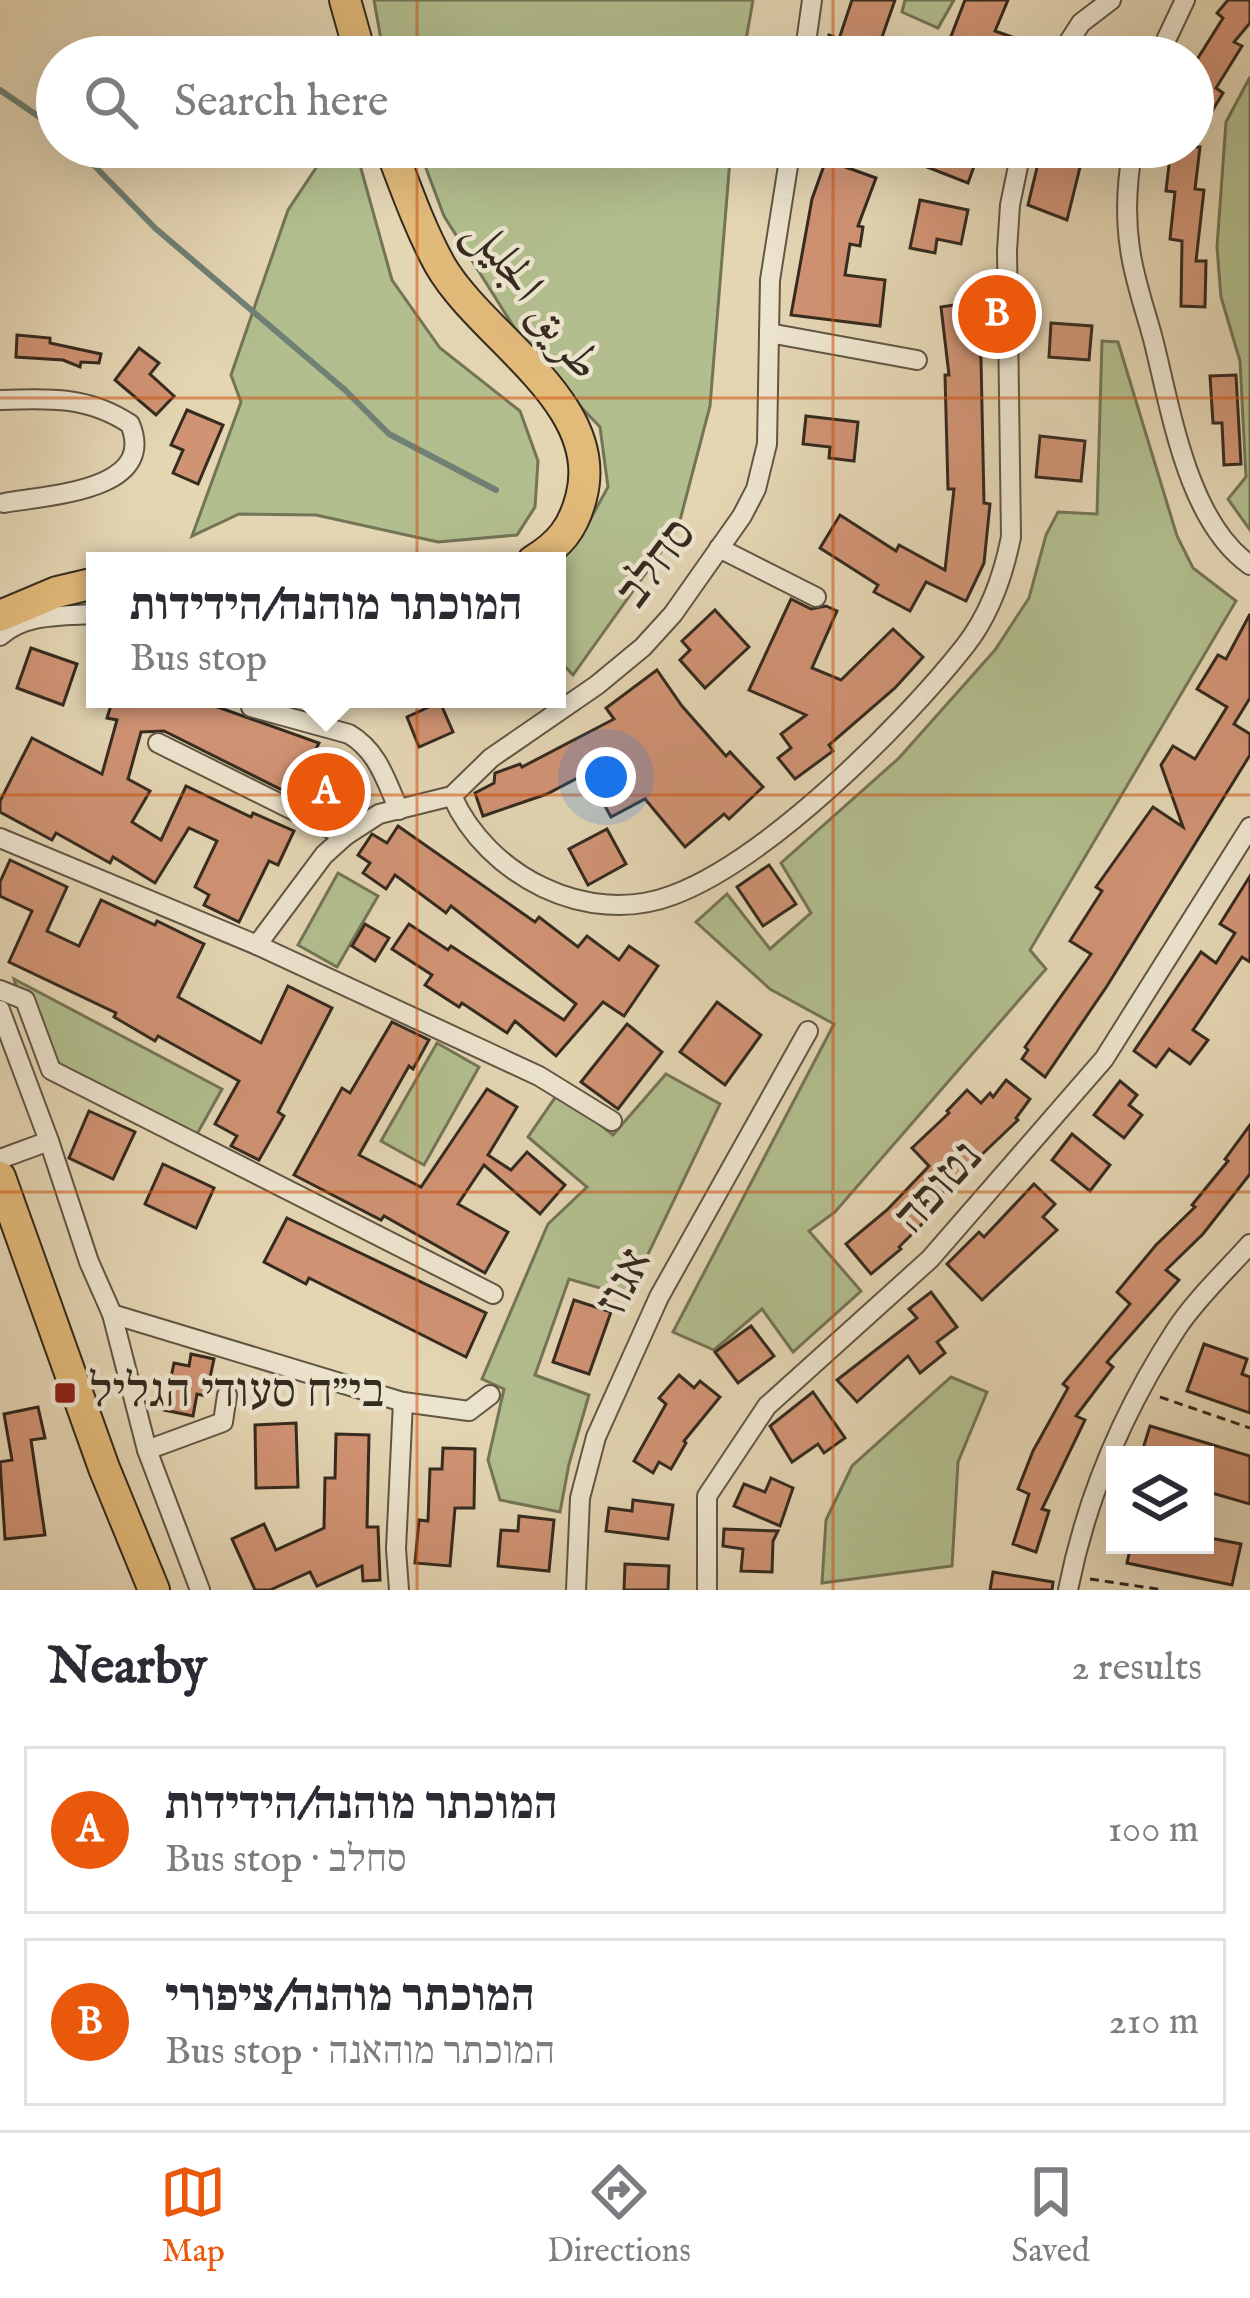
<!DOCTYPE html>
<html lang="en">
<head>
<meta charset="utf-8">
<style>
  :root { --surface:#fff; --page:#f2f2f3; --text:#2b2b33; --muted:#7c7c81; --line:#e1e1e2; --accent:#ea580c }
  body { margin:0; font-family:"IM FELL English",Amiri,"Frank Ruhl Libre",serif; background:var(--page); color:var(--text) }
  .controls { position:absolute; right:36px; bottom:36px; display:grid; overflow:hidden; border-radius:0px; box-shadow:0 12px 48px #0002 }
  .controls button { width:108px; height:108px; display:grid; place-items:center; padding:0; border:0; border-bottom:3px solid var(--line); background:var(--surface); color:var(--text); font:60px sans-serif }
  .you { position:absolute; left:606px; top:777px; width:42px; height:42px; margin:-30px; border:9px solid #fff; border-radius:50%; background:#1a73e8; box-shadow:0 0 0 18px #1a73e833 }
  .badge { display:grid; place-items:center; width:78px; height:78px; border-radius:50%; background:var(--accent); color:#fff; font-size:39px; font-weight:700 }
  .pin { position:absolute; translate:-50% -50%; border:6px solid #fff; box-shadow:0 3px 12px #0006 }
  .popup { position:absolute; left:86px; top:552px; width:480px; height:156px; box-sizing:border-box; display:grid; place-content:center; border-radius:0px; background:var(--surface); filter:drop-shadow(0 3px 9px #0005); font-size:39px; white-space:nowrap; color:var(--muted) }
  .popup b { font-size:45px; color:var(--text) }
  .popup::after { content:''; position:absolute; left:50%; top:100%; margin-left:-24px; border:24px solid transparent; border-top-color:var(--surface) }
  .list { margin:0; padding:0; list-style:none }
  h2 { display:flex; justify-content:space-between; align-items:center; height:156px; margin:0; padding:0 48px; font-size:51px }
  h2 small { font-size:39px; font-weight:400; color:var(--muted) }
  .list li { display:grid; grid-template-columns:78px 1fr auto; gap:36px; align-items:center; box-sizing:border-box; height:168px; margin:0 24px 24px; padding:0 24px; border:3px solid var(--line); border-radius:0px }
  .list b { display:block; font-size:45px; white-space:nowrap }
  .list p { margin:0; font-size:39px; white-space:nowrap; color:var(--muted) }
  .list em { font-size:39px; font-style:normal; color:var(--muted) }
  .icon { flex:none; width:66px; height:66px; fill:none; stroke:currentColor; stroke-width:2; stroke-linecap:round; stroke-linejoin:round }
  .map { position:relative; flex:none; width:1250px; height:1590px; overflow:hidden }
  .search { position:absolute; background:var(--surface); box-shadow:0 12px 48px #0002; left:36px; right:36px; top:36px; height:132px; display:flex; align-items:center; gap:30px; box-sizing:border-box; padding:0 42px; border-radius:66px; color:var(--muted); font-size:45px }
  .sheet { height:540px; background:var(--surface) }
  nav { display:flex; justify-content:space-around; align-items:center; box-sizing:border-box; height:168px; border-top:3px solid var(--line); background:var(--surface); font-size:33px; color:var(--muted) }
  nav a { display:grid; justify-items:center; gap:6px }
  nav .on { color:var(--accent) }
  .map>svg:first-child { display:block }
  .green { fill:#b2be8e; stroke:#747456; stroke-width:3 }
  .lines { fill:none; stroke-linecap:round; stroke-linejoin:round }
  .stream { stroke:#6f8075; stroke-width:6 }
  .building { fill:#d09374; stroke:#352b1f; stroke-width:3 }
  .minor-casing { stroke:#615644; stroke-width:22 }
  .primary-casing { stroke:#352b1f; stroke-width:34 }
  .path { stroke:#352b1f; stroke-width:3; stroke-dasharray:9 6; stroke-linecap:butt }
  .minor { stroke:#ede4ce; stroke-width:18 }
  .primary { stroke:#e2ba7a; stroke-width:30 }
  .grid { fill:none; stroke:#cd520f; stroke-width:3; stroke-opacity:0.55 }
  .poi-dot { fill:#8f2418; stroke:#ede4ce; stroke-width:4.5 }
  .labels { text-anchor:middle; dominant-baseline:central; stroke-width:9; stroke-linejoin:round; paint-order:stroke }
  .street-label { font-size:48px; fill:#352b1f; stroke:#ede4ce }
  .poi-label { font-size:48px; fill:#352b1f; stroke:#ede4ce; text-anchor:start }
</style>
</head>
<body>
<div class="map">
<svg width="1250" height="1590" viewBox="0 0 1250 1590">
  <rect width="100%" height="100%" fill="#e4d5b3"/>
  <filter id="stains"><feTurbulence type="fractalNoise" baseFrequency=".00167" numOctaves="4"/><feColorMatrix values="0 0 0 0 .2 0 0 0 0 .09 0 0 0 0 .02 0 0 0 .5 -.17"/></filter>
  <radialGradient id="worn" r=".72"><stop offset=".6" stop-color="#630" stop-opacity="0"/><stop offset="1" stop-color="#630" stop-opacity=".3"/></radialGradient>
  <g class="green">
    <path d="M374,0H753L743,57H384Z"/>
    <path d="M905,0H954L938,28L902,12Z"/>
    <path d="M1250,77V530L1228,499L1246,477L1240,361L1221,297L1217,247L1226,122Z"/>
    <path d="M330,147H355L392,280L440,348L520,411L538,461L535,507L517,535L438,542L316,515L239,514L192,536L241,402L231,375L288,210Z"/>
    <path d="M418,147H731L710,406L678,528L573,675L557,658V561H554L579,540L608,487L600,427L532,356L444,216Z"/>
    <path d="M1102,341L1118,342L1177,536L1193,568L1236,601L1030,950L1046,969L835,1212L809,1231L861,1291L793,1352L762,1309L714,1350L673,1332L834,1024L770,989L696,922L727,894L770,949L811,913L781,863L899,758L995,650L1029,598L1046,535L1058,512L1097,514Z"/>
    <path d="M338,873L378,896L337,967L298,945Z"/>
    <path d="M14,979L222,1089L197,1134L38,1057Z"/>
    <path d="M437,1043L479,1067L424,1165L381,1141Z"/>
    <path d="M666,1074L720,1104L628,1296L569,1279L535,1375L589,1395L569,1464L560,1512L500,1500L488,1460L504,1389L482,1379L548,1224L587,1187L528,1137L559,1092L613,1135Z"/>
    <path d="M951,1377L987,1392L958,1462L952,1566L822,1583L826,1520L852,1466Z"/>
  </g>
  <g class="lines">
    <g class="stream">
      <path d="M0,90L57,129"/>
      <path d="M76,147L155,228L345,390L389,434L496,490"/>
    </g>
  </g>
  <g class="building">
    <path d="M852,0H895L875,57H822L829,35L839,39Z"/>
    <path d="M965,0H1008L995,31L1012,37L1005,57H943Z"/>
    <path d="M1228,0H1250V23L1234,42L1242,46L1216,88L1223,93L1193,143V91L1203,74L1193,66L1223,18L1217,13Z"/>
    <path d="M926,147H981L968,183L919,164Z"/>
    <path d="M1042,147H1085L1067,220L1028,205Z"/>
    <path d="M1171,147H1200L1195,189L1204,190L1196,261H1206L1205,307L1181,306L1182,241L1170,239L1175,192L1166,191Z"/>
    <path d="M826,160L876,178L858,226L863,227L860,246L850,244L845,275L885,280L880,326L791,315L812,199Z"/>
    <path d="M920,200L968,210L961,244L937,239L935,253L910,248Z"/>
    <path d="M974,302L981,359L984,503L990,504L984,563L966,601L926,582L910,611L874,592L878,585L820,548L840,515L896,551L899,545L945,570L954,489H948L945,375H949L941,307Z"/>
    <path d="M1051,323L1092,326L1089,360L1049,357Z"/>
    <path d="M17,335L50,338V343L101,354L99,363L81,362L80,367L63,360L16,357Z"/>
    <path d="M139,348L159,363L150,374L174,396L156,415L115,380Z"/>
    <path d="M1236,375L1241,464L1224,465L1222,423H1213L1210,376Z"/>
    <path d="M187,410L223,425L198,484L173,473L183,450L171,445Z"/>
    <path d="M806,416L858,422L854,461L829,458L830,447L803,444Z"/>
    <path d="M1040,436L1085,441L1081,481L1036,477Z"/>
    <path d="M791,599L811,609L826,606L837,611L812,668L841,680L893,629L923,657L895,688L829,745L833,751L795,779L778,758L791,748L781,734L806,715L749,690Z"/>
    <path d="M715,610L749,647L705,688L680,660L690,650L682,641Z"/>
    <path d="M1250,614V698L1234,724L1250,734V755L1107,986L1045,1077L1022,1059L1028,1050L1025,1047L1091,954L1070,941L1102,891L1096,887L1153,807L1183,827L1161,765L1173,746L1195,759L1227,707L1197,689L1218,655L1226,659Z"/>
    <path d="M31,648L77,664L63,705L17,688Z"/>
    <path d="M657,670L682,706L726,756L730,752L763,787L729,819L724,814L685,847L645,799L611,817L587,773L547,794L483,816L475,793L494,783L495,773L520,764L522,767L614,719L606,708Z"/>
    <path d="M113,699H195L319,743L292,795L164,731L141,732L128,779L150,791L132,822L161,840L186,786L251,817L253,813L294,831L278,865L269,861L239,922L204,905L209,895L195,887L217,841L189,828L155,883L113,857L110,863L56,833L52,840L0,812V801L32,738L102,774L117,720L107,718Z"/>
    <path d="M440,702L453,732L419,747L407,717Z"/>
    <path d="M398,826L535,922L539,917L578,947L587,936L619,960L629,946L658,966L624,1016L603,1002L556,1056L515,1021L507,1033L462,1003L459,1007L425,985L432,975L392,949L409,924L448,950L451,946L564,1020L576,1004L451,906L446,913L395,875L386,889L363,873L370,863L358,855L372,834L387,843Z"/>
    <path d="M607,829L626,864L588,885L569,849Z"/>
    <path d="M10,860L67,887L47,931L79,946L101,900L155,925L157,921L204,944L178,997L261,1043L288,986L332,1008L278,1112L284,1116L259,1160L231,1146L237,1136L215,1124L239,1081L158,1036L155,1041L114,1017L116,1013L9,962L32,911L0,896V882Z"/>
    <path d="M769,865L796,904L763,926L737,887Z"/>
    <path d="M1250,876V962L1242,957L1193,1030L1208,1040L1190,1064L1169,1049L1156,1067L1134,1051L1201,952L1216,963L1235,933L1220,924Z"/>
    <path d="M365,924L389,938L375,961L352,946Z"/>
    <path d="M717,1002L761,1035L725,1085L680,1052Z"/>
    <path d="M392,1022L429,1040L413,1069L409,1066L359,1155L421,1187L487,1089L517,1107L488,1155L511,1170L527,1152L565,1185L540,1214L484,1165L458,1204L508,1232L485,1273L384,1216L381,1220L294,1175L342,1088L350,1093Z"/>
    <path d="M627,1024L662,1052L618,1109L581,1082Z"/>
    <path d="M1006,1080L1030,1099L1016,1118L1018,1120L932,1202L938,1208L899,1247L901,1249L871,1274L846,1244L887,1210L929,1166L912,1148L949,1113L947,1111L967,1090L981,1103L990,1093L993,1097Z"/>
    <path d="M1120,1081L1137,1095L1129,1105L1142,1115L1124,1138L1094,1115Z"/>
    <path d="M89,1111L135,1132L113,1179L69,1158Z"/>
    <path d="M1250,1125V1174L1203,1234L1166,1270L1179,1280L1107,1362L1113,1367L1076,1416L1085,1420L1042,1509L1049,1511L1036,1552L1013,1544L1029,1494L1018,1489L1033,1451L1068,1388L1063,1384L1130,1304L1117,1292L1156,1245L1195,1207L1192,1205L1228,1161L1225,1159Z"/>
    <path d="M1072,1134L1110,1165L1090,1191L1052,1160Z"/>
    <path d="M163,1164L214,1188L196,1228L145,1204Z"/>
    <path d="M1034,1184L1055,1204L1043,1217L1057,1230L982,1300L947,1264L979,1232L984,1237Z"/>
    <path d="M287,1218L486,1313L466,1357L309,1278L306,1284L264,1262Z"/>
    <path d="M931,1292L957,1327L937,1342L945,1353L920,1373L908,1356L857,1402L837,1380L917,1318L909,1309Z"/>
    <path d="M574,1300L611,1312L589,1374L553,1362Z"/>
    <path d="M751,1326L774,1356L738,1383L715,1352Z"/>
    <path d="M1204,1344L1247,1359L1242,1374L1250,1377V1413L1187,1391Z"/>
    <path d="M191,1354L214,1359L206,1396L197,1394L193,1416L164,1410L174,1363L189,1366Z"/>
    <path d="M679,1375L694,1388L700,1381L720,1397L684,1441L686,1443L671,1469L659,1462L653,1473L634,1461L666,1404L659,1398Z"/>
    <path d="M813,1392L845,1438L824,1453L818,1444L792,1462L770,1426Z"/>
    <path d="M38,1407L45,1438L31,1440L45,1535L5,1539L0,1462L12,1460L4,1414Z"/>
    <path d="M296,1423L298,1487L256,1488L255,1425Z"/>
    <path d="M1150,1426L1250,1456V1504L1205,1491V1455H1141Z"/>
    <path d="M336,1434L369,1435L367,1527H378L380,1580L363,1581L362,1566L317,1586L310,1572L270,1590H255L232,1539L264,1524L276,1550L324,1528L325,1478H335Z"/>
    <path d="M443,1448L475,1449L474,1508H455L450,1566L415,1563L419,1520L428,1521L430,1469H442Z"/>
    <path d="M771,1478L793,1488L780,1526L734,1506L744,1484L765,1492Z"/>
    <path d="M633,1500L673,1505L668,1539L606,1531L609,1508L632,1511Z"/>
    <path d="M519,1516L554,1520L549,1571L498,1566L501,1530L518,1531Z"/>
    <path d="M724,1529L778,1531L773,1541L772,1572L741,1571L743,1549L723,1546Z"/>
    <path d="M1205,1537L1241,1544L1232,1585L1127,1563L1131,1545H1205Z"/>
    <path d="M625,1564L669,1566L668,1590H624Z"/>
    <path d="M993,1572L1053,1582L1052,1590H990Z"/>
  </g>
  <g class="lines">
    <defs>
      <g id="minor">
        <path d="M804,57L812,0"/>
        <path d="M1059,57L1081,23L1111,0"/>
        <path d="M1158,57L1185,0"/>
        <path d="M1133,147C1127,180 1125,216 1130,249C1134,279 1145,309 1153,339C1171,409 1187,521 1250,565"/>
        <path d="M769,333L917,360"/>
        <path d="M0,400C48,398 88,396 130,424C158,491 48,495 4,503"/>
        <path d="M719,548L816,597"/>
        <path d="M0,636C26,613 62,616 95,614"/>
        <path d="M251,707L349,734C378,751 386,781 399,810"/>
        <path d="M158,743L345,836"/>
        <path d="M452,796C487,875 587,928 673,895C767,860 903,725 965,646C990,614 1003,577 1011,537L1007,251L1010,205L1022,147"/>
        <path d="M0,838L257,945"/>
        <path d="M0,990L25,1000L51,1070L493,1294"/>
        <path d="M0,1010L49,1141L0,1159"/>
        <path d="M612,1121L539,1076L257,945L324,855L345,836L379,814L452,796L491,758L597,685L643,647L673,614L742,516L756,489L767,444L770,280L791,147"/>
        <path d="M49,1141L89,1262L112,1314L147,1450L200,1590"/>
        <path d="M112,1314L403,1402L469,1411L490,1395"/>
        <path d="M147,1450L223,1422L227,1395"/>
        <path d="M399,1590L396,1549L403,1402"/>
        <path d="M576,1590L580,1498L596,1437L659,1297L808,1031"/>
        <path d="M707,1590V1496L767,1406L930,1259L1104,1059L1250,827"/>
        <path d="M1068,1590C1087,1494 1124,1409 1177,1328C1197,1298 1226,1271 1250,1244"/>
      </g>
      <g id="primary">
        <path d="M345,0L361,57"/>
        <path d="M390,147C405,186 420,229 440,265C482,338 607,403 581,498C573,529 559,545 533,561"/>
        <path d="M0,616L57,592L95,583"/>
        <path d="M0,1177L104,1468L154,1590"/>
      </g>
    </defs>
    <use href="#minor" class="minor-casing"/>
    <use href="#primary" class="primary-casing"/>
    <g class="path">
      <path d="M1160,1397L1250,1428"/>
      <path d="M1090,1579L1164,1590"/>
    </g>
    <use href="#minor" class="minor"/>
    <use href="#primary" class="primary"/>
  </g>
  <path class="grid" d="M417,0V57M833,0V57M417,147V1590M833,147V1590M0,398H1250M0,795H1250M0,1192H1250"/>
  <rect class="poi-dot" x="53" y="1381" width="24" height="24" rx="6"/>
  <g class="labels">
    <g class="street-label">
      <text transform="translate(533 299) rotate(53)">طريق الجليل</text>
      <text transform="translate(657 564) rotate(-53)">סחלב</text>
      <text transform="translate(939 1188) rotate(-48)">נטופה</text>
      <text transform="translate(625 1282) rotate(-63)">אגוז</text>
    </g>
    <g class="poi-label">
      <text x="89" y="1393">בי״ח סעודי הגליל</text>
    </g>
  </g>
  <rect width="100%" height="100%" filter="url(#stains)"/>
  <rect width="100%" height="100%" fill="url(#worn)"/>
</svg>
<div class="controls">
<button><svg class="icon" aria-label="layers" viewBox="0 0 24 24"><path d="M12 4l9 5-9 5-9-5zM3 14l9 5 9-5"/></svg></button>
</div>
<div class="you"></div>
<div class="pin badge" style="left:326px;top:792px">A</div>
<div class="popup"><b>המוכתר מוהנה/הידידות</b>Bus stop</div>
<div class="pin badge" style="left:997px;top:314px">B</div>
<div class="search"><svg class="icon" aria-label="search" viewBox="0 0 24 24"><circle cx="10" cy="10" r="6"/><path d="M15 15l6 6"/></svg>Search here</div>
</div>
<section class="sheet">
<h2>Nearby<small>2 results</small></h2>
<ul class="list">
<li><span class="badge">A</span><div><b>המוכתר מוהנה/הידידות</b><p>Bus stop · סחלב</p></div><em>100 m</em></li>
<li><span class="badge">B</span><div><b>המוכתר מוהנה/ציפורי</b><p>Bus stop · המוכתר מוהאנה</p></div><em>210 m</em></li>
</ul>
</section>
<nav>
<a class="on"><svg class="icon" aria-label="map" viewBox="0 0 24 24"><path d="M3 6l6-2 6 2 6-2v14l-6 2-6-2-6 2zM9 4v14M15 6v14"/></svg>Map</a>
<a><svg class="icon" aria-label="directions" viewBox="0 0 24 24"><path d="M12 3l9 9-9 9-9-9zM9 14v-3h6M13 9l2 2-2 2"/></svg>Directions</a>
<a><svg class="icon" aria-label="saved" viewBox="0 0 24 24"><path d="M7 4h10v16l-5-4-5 4z"/></svg>Saved</a>
</nav>
</body>
</html>
